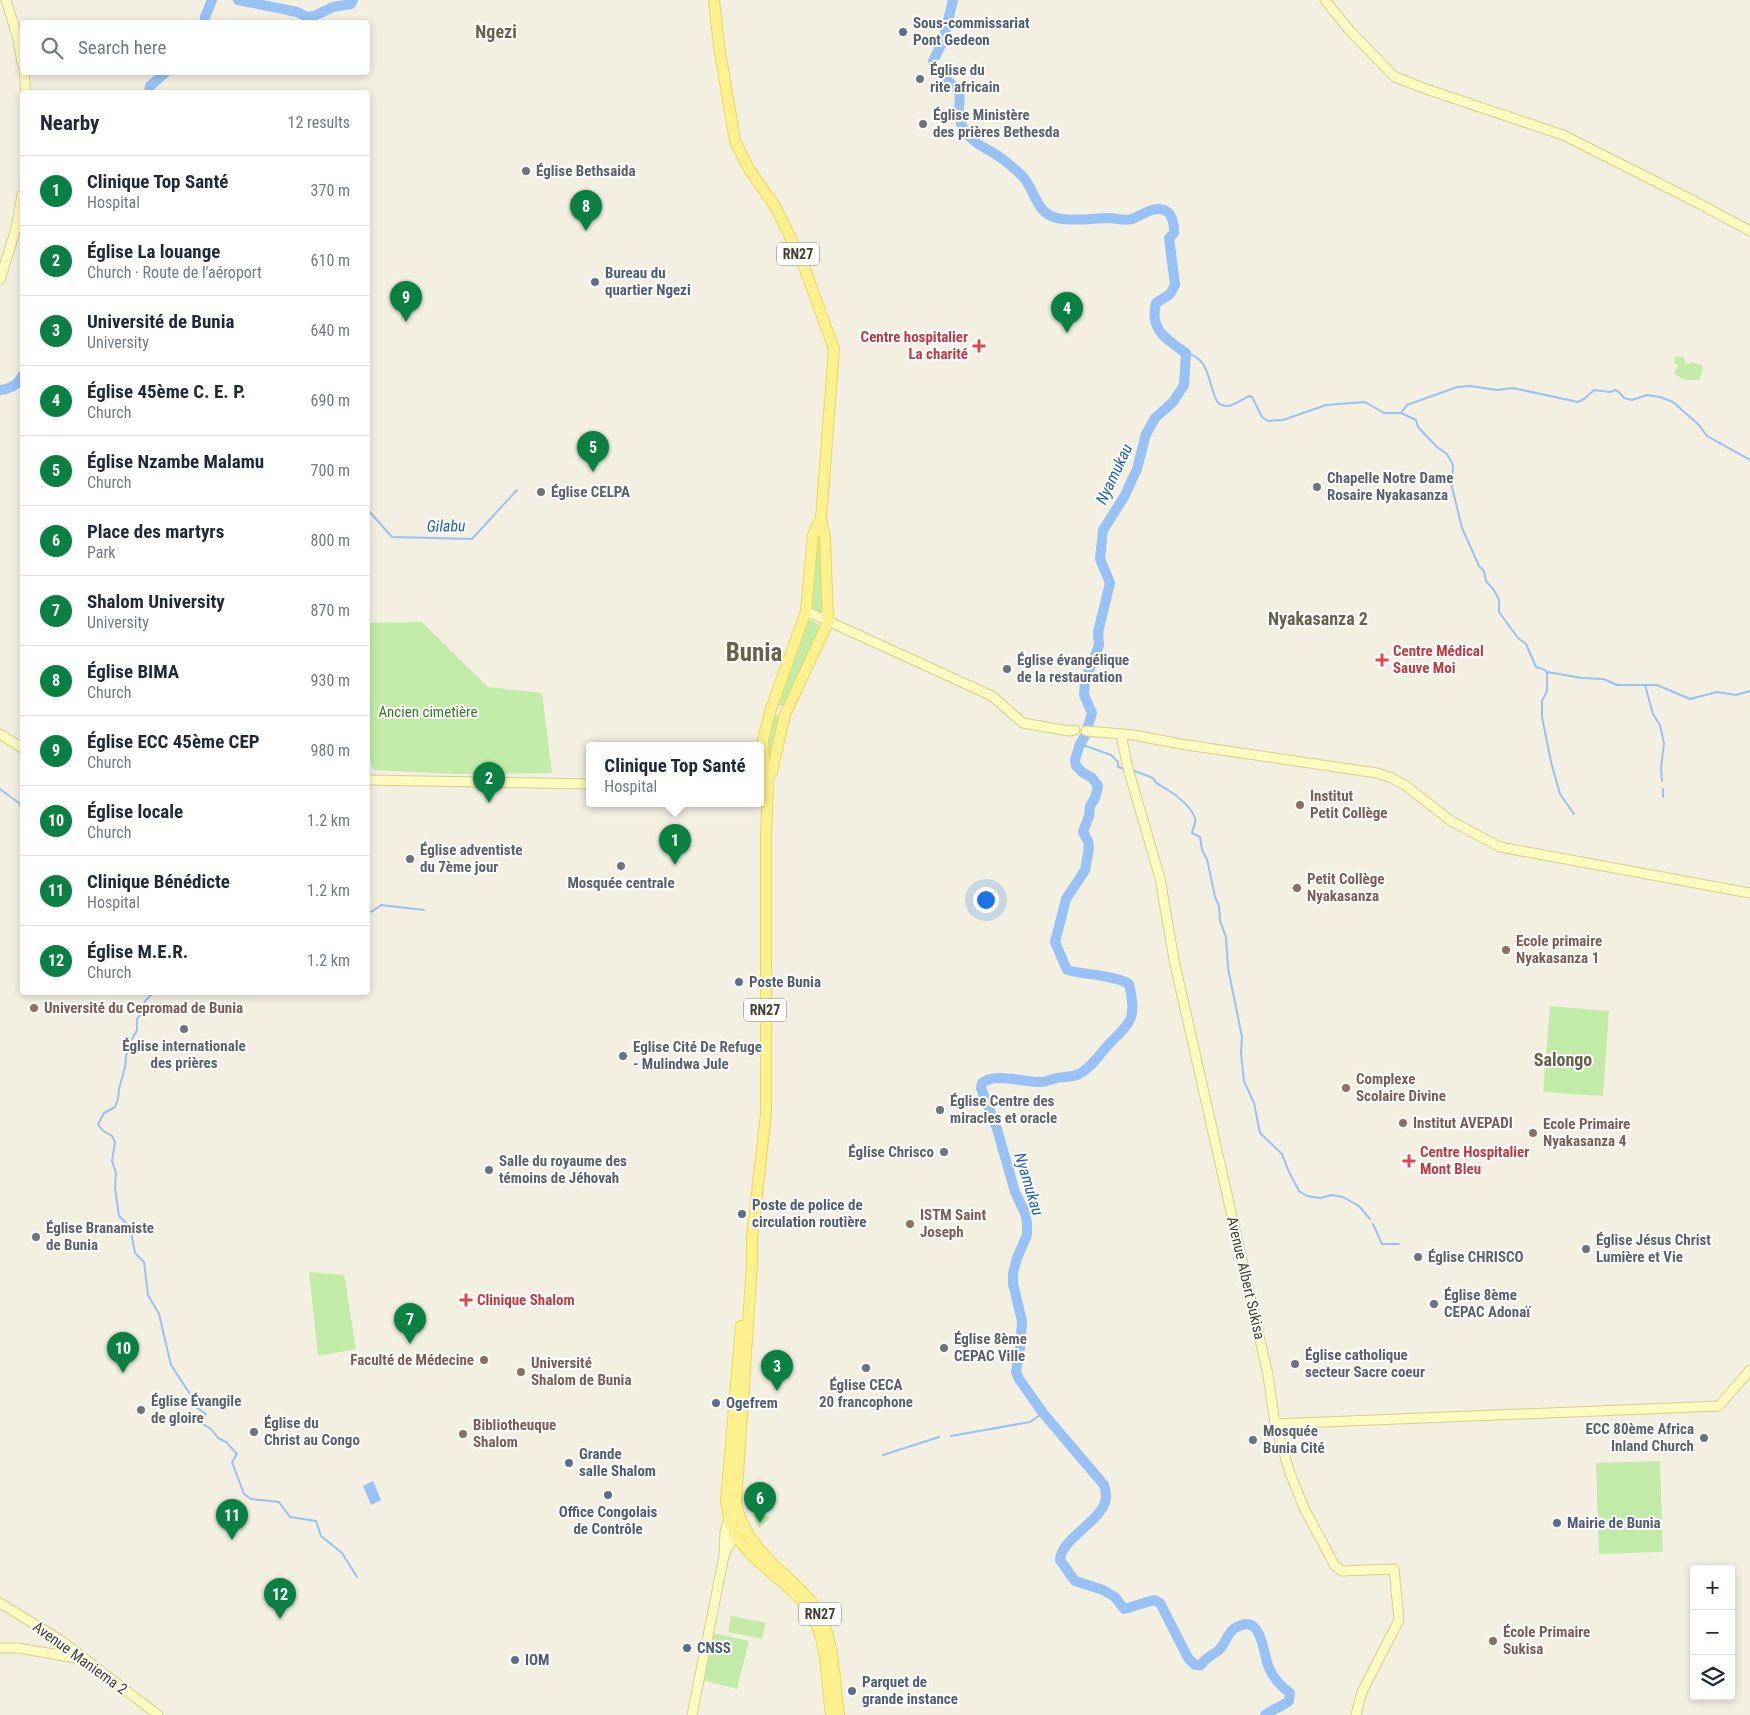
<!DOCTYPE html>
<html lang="en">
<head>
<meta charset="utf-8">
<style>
  :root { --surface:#fff; --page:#f2f2f3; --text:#1f2937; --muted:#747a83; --line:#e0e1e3; --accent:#0b8043 }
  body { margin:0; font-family:"Roboto Condensed",sans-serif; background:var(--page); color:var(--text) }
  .controls { position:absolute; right:15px; bottom:15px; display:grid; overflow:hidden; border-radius:5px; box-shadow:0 2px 8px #0003 }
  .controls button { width:45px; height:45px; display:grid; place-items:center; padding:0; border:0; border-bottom:1px solid var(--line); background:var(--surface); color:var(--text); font:25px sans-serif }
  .you { position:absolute; left:985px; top:899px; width:18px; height:18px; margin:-12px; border:4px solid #fff; border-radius:50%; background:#1a73e8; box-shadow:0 0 0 8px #1a73e833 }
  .badge { display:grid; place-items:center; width:32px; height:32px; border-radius:50%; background:var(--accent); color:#fff; font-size:16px; font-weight:700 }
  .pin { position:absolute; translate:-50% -41px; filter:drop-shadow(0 1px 2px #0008) }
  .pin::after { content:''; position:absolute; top:26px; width:18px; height:15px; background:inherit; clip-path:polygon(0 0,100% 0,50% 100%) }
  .popup { position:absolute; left:586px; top:742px; width:178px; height:65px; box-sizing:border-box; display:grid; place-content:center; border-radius:5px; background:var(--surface); filter:drop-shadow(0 1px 4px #0005); font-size:16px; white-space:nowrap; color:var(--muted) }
  .popup b { font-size:19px; color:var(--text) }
  .popup::after { content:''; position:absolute; left:50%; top:100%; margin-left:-10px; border:10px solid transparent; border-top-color:var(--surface) }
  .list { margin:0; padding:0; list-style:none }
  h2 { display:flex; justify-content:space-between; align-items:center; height:65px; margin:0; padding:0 20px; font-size:21px }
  h2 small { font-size:16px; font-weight:400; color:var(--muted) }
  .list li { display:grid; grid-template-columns:32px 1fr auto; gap:15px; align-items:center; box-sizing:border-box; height:70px; padding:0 20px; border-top:1px solid var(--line) }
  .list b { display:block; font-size:19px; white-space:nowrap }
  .list p { margin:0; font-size:16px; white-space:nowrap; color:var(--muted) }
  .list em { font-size:16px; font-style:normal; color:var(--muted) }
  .icon { flex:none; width:28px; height:28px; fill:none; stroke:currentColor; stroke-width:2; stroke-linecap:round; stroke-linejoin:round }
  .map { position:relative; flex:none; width:1750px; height:1715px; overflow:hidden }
  .search { position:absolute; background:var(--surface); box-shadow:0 2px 8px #0003; left:20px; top:20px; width:350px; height:55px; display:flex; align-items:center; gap:12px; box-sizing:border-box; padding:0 18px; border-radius:5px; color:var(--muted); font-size:19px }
  .panel { position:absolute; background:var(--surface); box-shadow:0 2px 8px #0003; left:20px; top:90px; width:350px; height:905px; border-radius:5px }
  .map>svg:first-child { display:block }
  .green { fill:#c2eba7 }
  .water { fill:#98c1f6 }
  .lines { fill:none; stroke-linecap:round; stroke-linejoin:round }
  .stream { stroke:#98c1f6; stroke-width:2 }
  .river { stroke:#98c1f6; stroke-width:10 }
  .secondary-casing { stroke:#d6cf8d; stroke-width:11 }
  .primary-casing { stroke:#edd756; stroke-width:12 }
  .secondary { stroke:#fffac0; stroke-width:9 }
  .primary { stroke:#fff18f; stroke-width:10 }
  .service-dot { fill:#5c6f8a; stroke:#fff; stroke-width:2 }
  .worship-dot { fill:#6b7280; stroke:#fff; stroke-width:2 }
  .health-dot { fill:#e0444e; stroke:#fff; stroke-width:2 }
  .education-dot { fill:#8d6e63; stroke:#fff; stroke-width:2 }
  .labels { text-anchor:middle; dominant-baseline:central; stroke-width:4; stroke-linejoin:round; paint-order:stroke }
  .shield { fill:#fff; stroke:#7d7970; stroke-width:1 }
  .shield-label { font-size:14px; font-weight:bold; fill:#454032 }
  .service-label { font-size:15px; font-weight:bold; fill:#4e5e75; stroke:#fff; text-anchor:start }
  .worship-label { font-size:15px; font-weight:bold; fill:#5b616d; stroke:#fff; text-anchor:start }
  .health-label { font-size:15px; font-weight:bold; fill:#be3a42; stroke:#fff; text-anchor:start }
  .park-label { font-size:15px; fill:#357a22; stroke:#fff }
  .education-label { font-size:15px; font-weight:bold; fill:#785e54; stroke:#fff; text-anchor:start }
  .street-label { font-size:15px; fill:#454032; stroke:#fff }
  .water-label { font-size:16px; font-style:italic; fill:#2462b8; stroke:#fff }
  .quarter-label { font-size:18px; font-weight:bold; fill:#686149; stroke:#fff }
  .town-label { font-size:25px; font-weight:bold; fill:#686149; stroke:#fff }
</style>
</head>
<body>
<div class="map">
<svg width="1750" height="1715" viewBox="0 0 1750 1715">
  <rect width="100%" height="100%" fill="#f3f0e2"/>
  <g class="green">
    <path d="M1676,356L1681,357L1684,356L1685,363L1689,364L1691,362L1701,365L1703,368L1699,380H1685L1674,374L1678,365L1674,363Z"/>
    <path d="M818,535L821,538L824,612L819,616L811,611L815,537Z"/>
    <path d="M811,620L819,625V632L784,705L780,706L777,704L806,622Z"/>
    <path d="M422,622L488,687L542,693L552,773L456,774L374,770L368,757V623Z"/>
    <path d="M773,715H778L779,719L769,768L766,740Z"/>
    <path d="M1550,1006L1609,1011L1603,1096L1543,1092Z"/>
    <path d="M309,1272L344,1275L356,1349L318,1356Z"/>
    <path d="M1660,1461L1663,1552L1599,1554L1596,1463Z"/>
    <path d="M758,1514L771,1517L759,1528L752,1515Z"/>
    <path d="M731,1616L766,1623L762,1639L728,1632Z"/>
    <path d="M714,1633L749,1641L737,1689L702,1680Z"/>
  </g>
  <path class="water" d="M373,1481L381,1500L371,1505L363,1486Z"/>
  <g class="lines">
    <g class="stream">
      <path d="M1186,353C1212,359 1207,385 1218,403C1228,411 1239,401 1249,396L1252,397L1262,417L1268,421L1283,420L1326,405L1365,402L1384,413H1401L1416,420L1418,427L1437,447L1447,454L1453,465L1452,487L1462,528L1479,566L1484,571L1486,581L1494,590L1499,600V612L1518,638L1526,644L1536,667L1543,669L1547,672L1582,678L1604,679L1617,685H1657L1690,699L1717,692L1736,695L1750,691"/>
      <path d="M1401,413L1407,405L1457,387L1470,386L1497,390L1513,388L1578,402L1584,399L1594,390L1610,392L1615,390L1619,392L1624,398L1632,400L1647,395L1660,397L1673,402L1699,425L1707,436L1750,460"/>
      <path d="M368,510L392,537L472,539L517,490"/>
      <path d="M1547,672V691L1542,701V717L1551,762L1560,794L1574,814"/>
      <path d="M1645,685L1653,714L1660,725L1664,743L1661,768L1662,781"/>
      <path d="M1080,744L1111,755L1118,762V767L1125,769"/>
      <path d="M1132,770L1153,778C1156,785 1162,786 1168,790C1177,795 1192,808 1195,818C1197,823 1192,829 1192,833L1200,837L1202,850L1207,859L1215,897L1219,906L1220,921L1226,937L1228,968L1242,1037L1241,1054L1244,1081L1254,1103L1260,1133L1282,1154L1289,1172L1299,1191L1307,1196L1320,1198L1332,1195L1343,1197L1359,1206L1370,1219"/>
      <path d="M0,789L19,803L22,809"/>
      <path d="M1663,789V797"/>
      <path d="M368,912L373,911L381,905L424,910"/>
      <path d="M154,992L145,1001L143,1011L137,1019V1030L128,1046L126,1057L125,1067L119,1089L118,1099L115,1107L104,1113L98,1124L102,1130L112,1136L115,1142L112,1161L116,1173L115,1188L119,1216L130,1227L135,1253L144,1262L148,1295L159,1314L171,1365L190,1394L193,1405L206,1414L200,1422L211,1429L218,1438L226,1442L237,1454L232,1462L244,1494L251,1499L279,1502L290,1517L316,1521L321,1536L342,1553L357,1577"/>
      <path d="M1373,1224L1382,1244H1399"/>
      <path d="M951,1436L1030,1422L1043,1413"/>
      <path d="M883,1455L939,1437"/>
    </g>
    <g class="river">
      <path d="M238,0L297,12L307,17L314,16L333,7L351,4L353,0"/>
      <path d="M953,0L943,41L933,61L935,69L959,91C962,109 953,111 965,131C973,143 984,147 995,154C1003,159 1018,171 1024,178C1035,192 1037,214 1057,218C1075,222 1092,218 1110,218C1118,219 1124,221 1132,219C1142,215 1154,206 1164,210C1173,213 1174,225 1174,233L1169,238L1175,285L1170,294L1156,303C1149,330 1167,340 1186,353L1184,385L1173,402L1155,418L1146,434L1137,469L1124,497L1103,530L1100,559L1110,583L1098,632L1099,645L1085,681L1084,695L1092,713L1085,736L1080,744L1075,760L1076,766L1082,772L1092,778L1098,786L1095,798L1090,806L1089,816L1083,832L1088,841L1089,848L1085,870L1066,899L1055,942L1067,970C1086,975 1114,975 1129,984C1137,1018 1132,1021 1109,1044C1100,1054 1092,1067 1079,1074C1071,1078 1061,1076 1053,1079C1049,1080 1046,1082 1042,1082C1026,1083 995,1072 982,1083L981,1088L997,1129L1015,1192L1025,1213L1027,1223V1235L1017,1258L1013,1273V1284L1022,1321L1020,1349L1016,1372L1019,1379L1043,1413L1104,1485C1105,1488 1106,1493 1106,1496C1106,1520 1061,1537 1060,1560L1075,1581L1103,1590L1115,1597L1124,1609L1154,1600L1160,1603L1188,1658L1195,1665H1201C1206,1657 1213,1655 1219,1650C1226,1643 1227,1633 1235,1628C1264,1611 1262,1656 1270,1670C1274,1679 1282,1687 1290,1693L1289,1701C1281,1707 1273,1709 1265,1715"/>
      <path d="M205,22V17L212,0"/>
      <path d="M149,92L150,86L166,72"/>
      <path d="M0,390C9,389 18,385 22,376"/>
    </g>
    <defs>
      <g id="secondary">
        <path d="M6,0L18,39L22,63"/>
        <path d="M1325,0L1350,31L1395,77L1426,89L1563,135L1698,203L1750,231"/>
        <path d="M24,72L26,92"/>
        <path d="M0,280L16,228L22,195"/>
        <path d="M806,611L992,696L1023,723L1069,731L1075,730"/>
        <path d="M1086,731L1134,735L1180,744L1377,773L1392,778L1405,785L1451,821L1500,847L1750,893"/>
        <path d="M0,734L22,748"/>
        <path d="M1121,735L1128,768"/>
        <path d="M1129,772L1160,878L1174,960L1257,1327L1268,1375L1275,1424L1290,1473L1304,1508L1335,1566L1342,1571L1394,1569L1399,1620L1362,1692L1356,1715"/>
        <path d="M368,780L590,784"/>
        <path d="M1275,1424L1719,1406L1750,1370"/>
        <path d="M725,1553L736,1535L744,1528"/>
        <path d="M0,1603L62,1641L158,1715"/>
        <path d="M0,1648H19L81,1659"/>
        <path d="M692,1715L724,1556L725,1532L729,1519L732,1518"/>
      </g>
      <g id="primary">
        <path d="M714,0L719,46L735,141L749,169L776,208L802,261L834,349L821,519L825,537L828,622L785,715L772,771L766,781"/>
        <path d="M821,519L813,535L806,611L771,709L763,739L764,767L768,784L766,834V1113L752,1238V1263L736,1504C743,1536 766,1558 790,1580C800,1589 811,1599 818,1611C835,1642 834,1681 839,1715"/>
        <path d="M741,1326L726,1502C733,1562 784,1570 812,1615C827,1639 827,1686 831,1715"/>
      </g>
    </defs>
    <use href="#secondary" class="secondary-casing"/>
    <use href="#primary" class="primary-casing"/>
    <use href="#secondary" class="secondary"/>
    <use href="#primary" class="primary"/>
  </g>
  <g class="service-dot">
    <circle cx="903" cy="32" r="5"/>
    <circle cx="595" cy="282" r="5"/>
    <circle cx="739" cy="982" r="5"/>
    <circle cx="742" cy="1214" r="5"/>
    <circle cx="716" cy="1403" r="5"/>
    <circle cx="569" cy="1463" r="5"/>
    <circle cx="608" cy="1495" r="5"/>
    <circle cx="1557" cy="1523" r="5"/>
    <circle cx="687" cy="1648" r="5"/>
    <circle cx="515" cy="1660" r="5"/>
    <circle cx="852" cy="1691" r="5"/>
  </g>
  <g class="worship-dot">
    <circle cx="920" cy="79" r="5"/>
    <circle cx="923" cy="124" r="5"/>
    <circle cx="526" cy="171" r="5"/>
    <circle cx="1317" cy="487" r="5"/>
    <circle cx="541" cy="492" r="5"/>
    <circle cx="1007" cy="669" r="5"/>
    <circle cx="410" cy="859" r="5"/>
    <circle cx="621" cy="866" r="5"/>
    <circle cx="184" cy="1029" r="5"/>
    <circle cx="623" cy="1056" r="5"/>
    <circle cx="940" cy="1110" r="5"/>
    <circle cx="944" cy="1152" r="5"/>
    <circle cx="489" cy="1170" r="5"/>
    <circle cx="36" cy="1237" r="5"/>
    <circle cx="1586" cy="1249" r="5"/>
    <circle cx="1418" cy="1257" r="5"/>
    <circle cx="1434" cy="1304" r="5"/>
    <circle cx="944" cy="1348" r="5"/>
    <circle cx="1295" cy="1364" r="5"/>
    <circle cx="866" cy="1368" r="5"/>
    <circle cx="141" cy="1410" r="5"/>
    <circle cx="254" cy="1432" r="5"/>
    <circle cx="1704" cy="1438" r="5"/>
    <circle cx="1253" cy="1440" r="5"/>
  </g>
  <g class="health-dot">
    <path d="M976.5 338.5h5v5h5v5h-5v5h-5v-5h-5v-5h5z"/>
    <path d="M1379.5 652.5h5v5h5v5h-5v5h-5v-5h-5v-5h5z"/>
    <path d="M1406.5 1153.5h5v5h5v5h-5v5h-5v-5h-5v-5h5z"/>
    <path d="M463.5 1292.5h5v5h5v5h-5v5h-5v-5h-5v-5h5z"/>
  </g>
  <g class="education-dot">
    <circle cx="1300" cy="805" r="5"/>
    <circle cx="1297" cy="888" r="5"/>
    <circle cx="1506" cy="950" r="5"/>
    <circle cx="34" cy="1008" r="5"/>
    <circle cx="1346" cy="1088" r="5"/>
    <circle cx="1403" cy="1123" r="5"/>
    <circle cx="1533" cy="1133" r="5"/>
    <circle cx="910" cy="1224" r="5"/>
    <circle cx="484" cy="1360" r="5"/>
    <circle cx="521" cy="1372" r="5"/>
    <circle cx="463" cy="1434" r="5"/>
    <circle cx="1493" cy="1641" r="5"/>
  </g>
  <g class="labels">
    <g class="shield">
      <rect x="777" y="242.5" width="42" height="23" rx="4"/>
      <rect x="744" y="998.5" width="42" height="23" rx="4"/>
      <rect x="799" y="1602.5" width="42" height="23" rx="4"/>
    </g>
    <g class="shield-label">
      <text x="798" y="254">RN27</text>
      <text x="765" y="1010">RN27</text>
      <text x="820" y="1614">RN27</text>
    </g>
    <g class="service-label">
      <text x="913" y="23">Sous-commissariat<tspan x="913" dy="17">Pont Gedeon</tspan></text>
      <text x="605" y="273">Bureau du<tspan x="605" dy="17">quartier Ngezi</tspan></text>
      <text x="749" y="982">Poste Bunia</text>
      <text x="752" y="1205">Poste de police de<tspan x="752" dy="17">circulation routière</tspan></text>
      <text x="726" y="1403">Ogefrem</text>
      <text x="579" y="1454">Grande<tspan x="579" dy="17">salle Shalom</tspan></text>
      <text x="608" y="1512" text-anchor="middle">Office Congolais<tspan x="608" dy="17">de Contrôle</tspan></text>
      <text x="1567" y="1523">Mairie de Bunia</text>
      <text x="697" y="1648">CNSS</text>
      <text x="525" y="1660">IOM</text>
      <text x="862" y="1682">Parquet de<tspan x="862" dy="17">grande instance</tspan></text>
    </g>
    <g class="worship-label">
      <text x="930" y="70">Église du<tspan x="930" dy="17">rite africain</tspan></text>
      <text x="933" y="115">Église Ministère<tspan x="933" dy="17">des prières Bethesda</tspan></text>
      <text x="536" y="171">Église Bethsaida</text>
      <text x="1327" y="478">Chapelle Notre Dame<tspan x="1327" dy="17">Rosaire Nyakasanza</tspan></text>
      <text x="551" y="492">Église CELPA</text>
      <text x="1017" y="660">Église évangélique<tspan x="1017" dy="17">de la restauration</tspan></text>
      <text x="420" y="850">Église adventiste<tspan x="420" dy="17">du 7ème jour</tspan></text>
      <text x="621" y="883" text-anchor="middle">Mosquée centrale</text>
      <text x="184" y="1046" text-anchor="middle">Église internationale<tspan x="184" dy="17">des prières</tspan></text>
      <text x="633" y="1047">Eglise Cité De Refuge<tspan x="633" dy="17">- Mulindwa Jule</tspan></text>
      <text x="950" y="1101">Église Centre des<tspan x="950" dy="17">miracles et oracle</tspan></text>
      <text x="934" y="1152" text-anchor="end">Église Chrisco</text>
      <text x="499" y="1161">Salle du royaume des<tspan x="499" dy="17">témoins de Jéhovah</tspan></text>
      <text x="46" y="1228">Église Branamiste<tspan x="46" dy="17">de Bunia</tspan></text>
      <text x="1596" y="1240">Église Jésus Christ<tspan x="1596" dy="17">Lumière et Vie</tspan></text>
      <text x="1428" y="1257">Église CHRISCO</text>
      <text x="1444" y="1295">Église 8ème<tspan x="1444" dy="17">CEPAC Adonaï</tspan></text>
      <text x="954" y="1339">Église 8ème<tspan x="954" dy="17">CEPAC Ville</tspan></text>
      <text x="1305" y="1355">Église catholique<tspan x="1305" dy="17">secteur Sacre coeur</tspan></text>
      <text x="866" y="1385" text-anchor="middle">Église CECA<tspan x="866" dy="17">20 francophone</tspan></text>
      <text x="151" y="1401">Église Évangile<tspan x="151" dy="17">de gloire</tspan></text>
      <text x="264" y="1423">Église du<tspan x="264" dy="17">Christ au Congo</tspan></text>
      <text x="1694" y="1429" text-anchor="end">ECC 80ème Africa<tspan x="1694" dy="17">Inland Church</tspan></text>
      <text x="1263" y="1431">Mosquée<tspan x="1263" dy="17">Bunia Cité</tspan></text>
    </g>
    <g class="health-label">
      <text x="968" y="337" text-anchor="end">Centre hospitalier<tspan x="968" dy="17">La charité</tspan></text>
      <text x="1393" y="651">Centre Médical<tspan x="1393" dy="17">Sauve Moi</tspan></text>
      <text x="1420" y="1152">Centre Hospitalier<tspan x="1420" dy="17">Mont Bleu</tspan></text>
      <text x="477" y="1300">Clinique Shalom</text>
    </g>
    <g class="park-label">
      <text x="428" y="712">Ancien cimetière</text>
    </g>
    <g class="education-label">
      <text x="1310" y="796">Institut<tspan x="1310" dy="17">Petit Collège</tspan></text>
      <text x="1307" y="879">Petit Collège<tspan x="1307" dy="17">Nyakasanza</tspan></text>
      <text x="1516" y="941">Ecole primaire<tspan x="1516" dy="17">Nyakasanza 1</tspan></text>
      <text x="44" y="1008">Université du Cepromad de Bunia</text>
      <text x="1356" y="1079">Complexe<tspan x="1356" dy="17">Scolaire Divine</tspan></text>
      <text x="1413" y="1123">Institut AVEPADI</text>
      <text x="1543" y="1124">Ecole Primaire<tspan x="1543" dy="17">Nyakasanza 4</tspan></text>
      <text x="920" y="1215">ISTM Saint<tspan x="920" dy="17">Joseph</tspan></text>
      <text x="474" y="1360" text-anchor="end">Faculté de Médecine</text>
      <text x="531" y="1363">Université<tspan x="531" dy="17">Shalom de Bunia</tspan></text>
      <text x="473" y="1425">Bibliotheuque<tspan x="473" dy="17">Shalom</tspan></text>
      <text x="1503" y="1632">École Primaire<tspan x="1503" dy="17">Sukisa</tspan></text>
    </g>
    <g class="street-label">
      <text transform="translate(1246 1278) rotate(77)">Avenue Albert Sukisa</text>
      <text transform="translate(80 1658) rotate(36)">Avenue Maniema 2</text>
    </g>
    <g class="water-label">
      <text transform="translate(1114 474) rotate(-65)">Nyamukau</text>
      <text transform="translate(446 526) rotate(-1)">Gilabu</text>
      <text transform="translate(1029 1184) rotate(73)">Nyamukau</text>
    </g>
    <g class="quarter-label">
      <text x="496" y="31">Ngezi</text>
      <text x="1318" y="618">Nyakasanza 2</text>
      <text x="1563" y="1059">Salongo</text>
    </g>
    <g class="town-label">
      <text x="754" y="652">Bunia</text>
    </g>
  </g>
</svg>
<div class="controls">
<button>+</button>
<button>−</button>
<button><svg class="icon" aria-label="layers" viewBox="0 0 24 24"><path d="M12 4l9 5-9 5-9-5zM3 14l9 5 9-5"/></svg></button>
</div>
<div class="you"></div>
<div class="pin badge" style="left:675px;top:865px">1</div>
<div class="popup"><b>Clinique Top Santé</b>Hospital</div>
<div class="pin badge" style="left:489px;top:803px">2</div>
<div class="pin badge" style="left:777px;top:1391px">3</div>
<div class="pin badge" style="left:1067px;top:333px">4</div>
<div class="pin badge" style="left:593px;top:472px">5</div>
<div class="pin badge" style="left:760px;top:1523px">6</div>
<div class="pin badge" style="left:410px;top:1344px">7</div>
<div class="pin badge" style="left:586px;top:231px">8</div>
<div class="pin badge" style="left:406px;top:322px">9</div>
<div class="pin badge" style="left:123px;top:1373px">10</div>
<div class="pin badge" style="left:232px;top:1540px">11</div>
<div class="pin badge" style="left:280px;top:1619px">12</div>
<div class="search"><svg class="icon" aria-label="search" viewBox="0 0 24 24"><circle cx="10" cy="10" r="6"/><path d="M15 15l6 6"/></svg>Search here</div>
<section class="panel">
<h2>Nearby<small>12 results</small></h2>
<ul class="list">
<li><span class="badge">1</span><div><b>Clinique Top Santé</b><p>Hospital</p></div><em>370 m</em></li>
<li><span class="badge">2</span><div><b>Église La louange</b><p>Church · Route de l'aéroport</p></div><em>610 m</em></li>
<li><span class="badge">3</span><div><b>Université de Bunia</b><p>University</p></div><em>640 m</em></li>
<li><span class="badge">4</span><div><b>Église 45ème C. E. P.</b><p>Church</p></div><em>690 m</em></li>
<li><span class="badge">5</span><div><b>Église Nzambe Malamu</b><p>Church</p></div><em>700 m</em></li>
<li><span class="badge">6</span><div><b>Place des martyrs</b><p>Park</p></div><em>800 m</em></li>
<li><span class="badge">7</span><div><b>Shalom University</b><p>University</p></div><em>870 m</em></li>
<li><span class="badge">8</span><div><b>Église BIMA</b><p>Church</p></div><em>930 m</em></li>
<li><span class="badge">9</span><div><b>Église ECC 45ème CEP</b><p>Church</p></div><em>980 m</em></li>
<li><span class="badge">10</span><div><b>Église locale</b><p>Church</p></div><em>1.2 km</em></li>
<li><span class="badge">11</span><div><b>Clinique Bénédicte</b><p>Hospital</p></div><em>1.2 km</em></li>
<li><span class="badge">12</span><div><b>Église M.E.R.</b><p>Church</p></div><em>1.2 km</em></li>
</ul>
</section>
</div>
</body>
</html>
